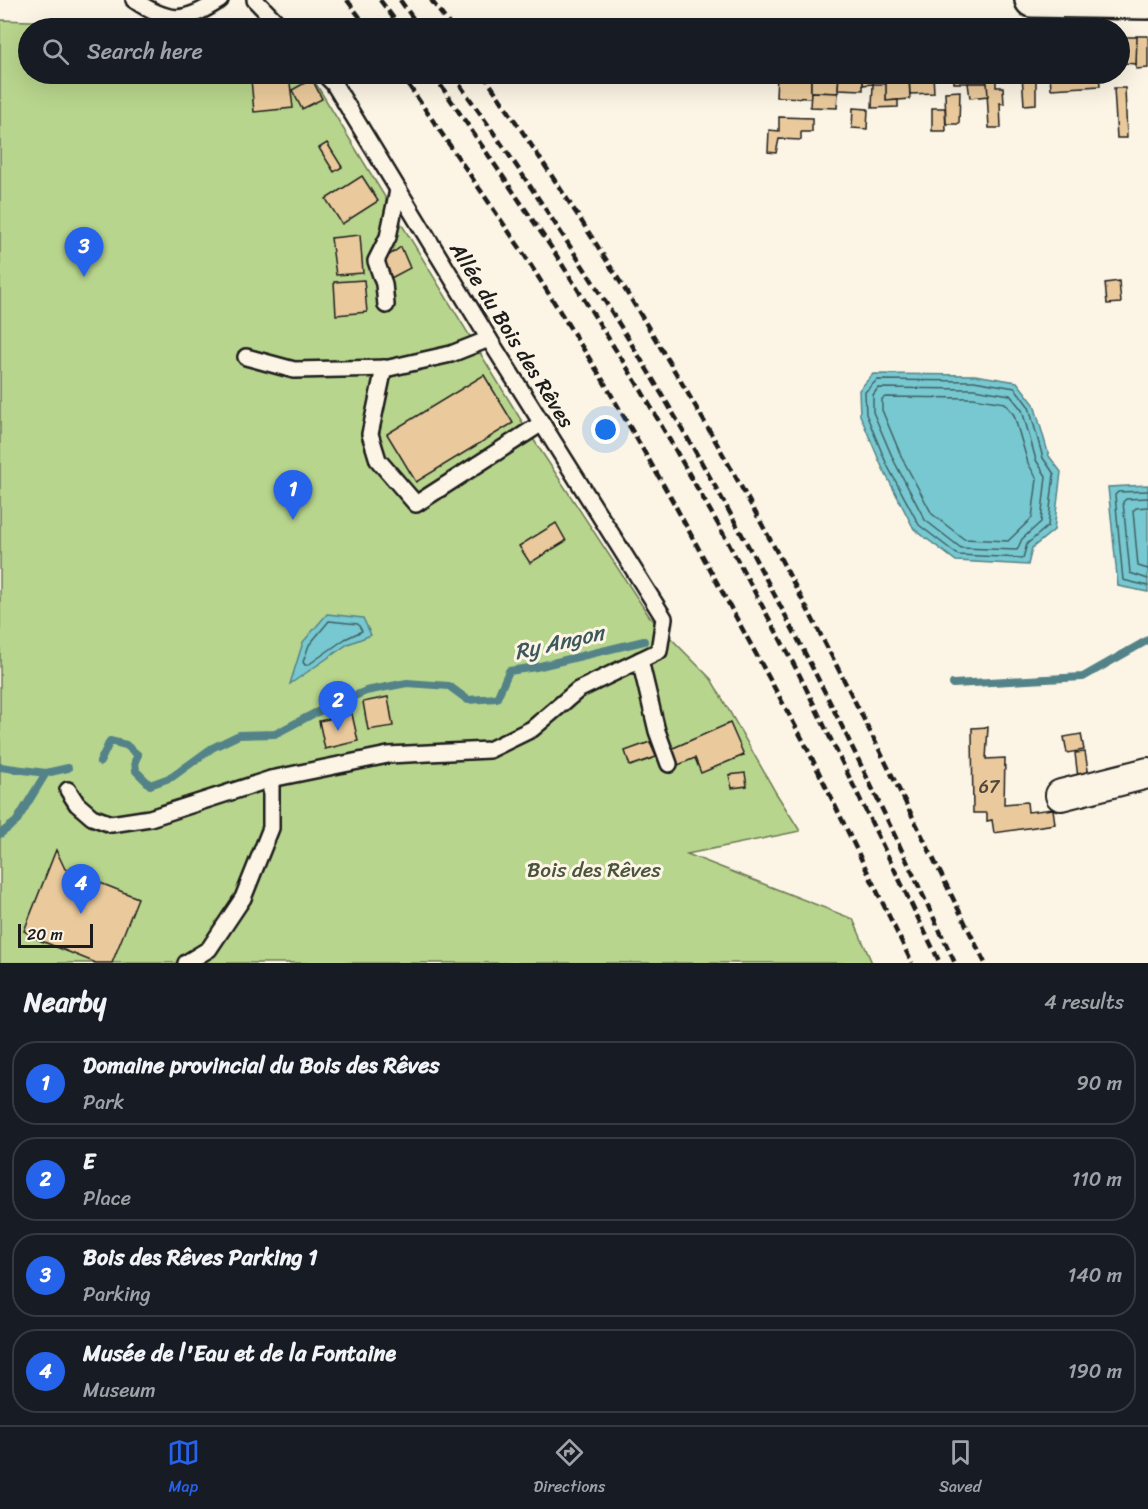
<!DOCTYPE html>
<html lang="en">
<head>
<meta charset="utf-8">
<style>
  :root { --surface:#171b24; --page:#20242c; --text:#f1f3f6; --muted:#9ea1a6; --line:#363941; --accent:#2563eb }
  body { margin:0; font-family:Sriracha,sans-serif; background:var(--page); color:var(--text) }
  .scale { position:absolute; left:18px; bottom:15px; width:75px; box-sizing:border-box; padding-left:6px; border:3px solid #1c1c1c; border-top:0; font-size:16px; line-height:21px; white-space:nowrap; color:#1c1c1c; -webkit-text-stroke:4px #fcf5e5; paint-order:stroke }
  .you { position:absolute; left:606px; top:430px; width:21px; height:21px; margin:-15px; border:4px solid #fff; border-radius:50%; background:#1a73e8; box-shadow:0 0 0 9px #1a73e833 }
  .badge { display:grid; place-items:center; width:39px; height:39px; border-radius:50%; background:var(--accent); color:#fff; font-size:20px; font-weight:700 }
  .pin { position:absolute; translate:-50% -50px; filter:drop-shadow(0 2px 3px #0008) }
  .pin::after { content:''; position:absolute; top:32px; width:21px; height:18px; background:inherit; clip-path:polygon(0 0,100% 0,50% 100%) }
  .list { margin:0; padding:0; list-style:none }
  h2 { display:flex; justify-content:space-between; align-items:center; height:78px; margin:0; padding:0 24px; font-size:26px }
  h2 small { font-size:20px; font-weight:400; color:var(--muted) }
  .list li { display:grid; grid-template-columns:39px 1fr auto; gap:18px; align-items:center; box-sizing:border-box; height:84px; margin:0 12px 12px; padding:0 12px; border:2px solid var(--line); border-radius:24px }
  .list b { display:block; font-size:22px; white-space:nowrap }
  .list p { margin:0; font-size:20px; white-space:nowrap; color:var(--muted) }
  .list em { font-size:20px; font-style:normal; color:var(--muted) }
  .icon { flex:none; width:33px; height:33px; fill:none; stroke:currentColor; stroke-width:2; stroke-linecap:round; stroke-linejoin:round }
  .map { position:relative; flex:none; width:1148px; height:963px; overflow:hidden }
  .search { position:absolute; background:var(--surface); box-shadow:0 6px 24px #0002; left:18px; right:18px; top:18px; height:66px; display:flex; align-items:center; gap:15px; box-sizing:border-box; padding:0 21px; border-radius:33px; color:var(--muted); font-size:22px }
  .sheet { height:462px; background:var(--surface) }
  nav { display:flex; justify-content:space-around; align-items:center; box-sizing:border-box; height:84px; border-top:2px solid var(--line); background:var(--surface); font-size:16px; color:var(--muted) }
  nav a { display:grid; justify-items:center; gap:3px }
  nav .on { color:var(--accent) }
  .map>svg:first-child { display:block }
  .green { fill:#b8d58d; stroke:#6a7854; stroke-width:1.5 }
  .water { fill:#77c8d0; stroke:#538388; stroke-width:1.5 }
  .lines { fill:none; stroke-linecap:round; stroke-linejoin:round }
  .shore { stroke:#406164; stroke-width:1.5 }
  .stream { stroke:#538388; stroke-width:8 }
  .building { fill:#eaca9c; stroke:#1c1c1c; stroke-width:1.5 }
  .service-casing { stroke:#1c1c1c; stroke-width:20 }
  .minor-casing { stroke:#1c1c1c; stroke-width:34 }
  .tertiary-casing { stroke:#1c1c1c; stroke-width:38 }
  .service { stroke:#fcf5e5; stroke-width:15 }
  .minor { stroke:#fcf5e5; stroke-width:30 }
  .tertiary { stroke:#fcf5e5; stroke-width:33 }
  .rail { stroke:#1c1c1c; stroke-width:4.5; stroke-dasharray:9 4.5; stroke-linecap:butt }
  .labels { text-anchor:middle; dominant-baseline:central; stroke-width:6; stroke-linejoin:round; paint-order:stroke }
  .number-label { font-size:18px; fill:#50483c }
  .street-label { font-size:21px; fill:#1c1c1c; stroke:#fcf5e5 }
  .park-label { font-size:21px; fill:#4b543e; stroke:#fcf5e5 }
  .water-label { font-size:22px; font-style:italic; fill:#3c585b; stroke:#fcf5e5 }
</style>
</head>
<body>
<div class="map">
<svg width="1148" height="963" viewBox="0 0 1148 963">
  <rect width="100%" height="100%" fill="#fcf5e5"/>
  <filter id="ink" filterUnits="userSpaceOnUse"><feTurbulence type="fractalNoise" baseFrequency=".0167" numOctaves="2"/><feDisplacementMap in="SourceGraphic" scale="12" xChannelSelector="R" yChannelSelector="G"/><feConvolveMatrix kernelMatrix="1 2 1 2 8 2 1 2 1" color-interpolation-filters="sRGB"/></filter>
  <g filter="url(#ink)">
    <path class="green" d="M0,20L240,28H28V74H310L524,425L649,616L711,679L776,793L800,831L687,854L853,919L872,963H0Z"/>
    <g class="water">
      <path d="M873,374L975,375L1017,382L1034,404L1049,456L1061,472L1054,530L1032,548L1028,565L956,561L914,529L882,467L860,415L859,390Z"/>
      <path d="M1148,485V592L1118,586L1108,487Z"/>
      <path d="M327,614L363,618L371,635L348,644L290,684L303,642Z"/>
    </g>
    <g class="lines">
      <g class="shore">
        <path d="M877,380L974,381L1015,388L1029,407L1043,458L1054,474L1048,526L1027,544L1023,558L958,555L919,525L887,465L866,414L865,392Z"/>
        <path d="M878,388L974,389L1010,395L1022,410L1036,460L1046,476L1041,522L1022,539L1017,550L961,548L925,520L894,461L873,412V395Z"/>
        <path d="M885,397L973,398L1005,403L1014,415L1028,463L1037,479L1032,518L1008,541L964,539L932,514L902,458L882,410V399Z"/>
        <path d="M1148,491L1118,492L1115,495L1123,580L1148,586"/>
        <path d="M1148,498L1126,499L1123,502L1130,573L1148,579"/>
        <path d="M1148,507L1136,508L1133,511L1138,566L1148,569"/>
        <path d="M329,621L358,624L362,631L345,639L308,665H305L303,662L309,645Z"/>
      </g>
      <g class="stream">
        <path d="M953,684L1083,677L1148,640"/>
        <path d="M100,762L110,741L126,745L138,755L135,761L136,771L150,785L172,777L212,748L239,735L275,734L313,714L366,691L407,683L449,686L468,700L497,698L509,671L536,667L644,641"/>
        <path d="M0,767L46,773"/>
        <path d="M0,834L16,822L46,773L68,768"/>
      </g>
    </g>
    <g class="building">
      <path d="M1136,36H1148V68L1136,69Z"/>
      <path d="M1123,37H1137L1136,64L1124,63Z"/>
      <path d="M777,74H811V98L776,97Z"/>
      <path d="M811,74H839L838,93L811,92Z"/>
      <path d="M839,74H863V90L838,89Z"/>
      <path d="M863,74H873V84L863,85Z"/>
      <path d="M885,74H909L910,99L886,101Z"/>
      <path d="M909,74H933L934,93L910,94Z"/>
      <path d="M954,74H986L987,83H954Z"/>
      <path d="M986,74H996V87H1003L1004,104L1000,103L1001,128H989Z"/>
      <path d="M1022,74H1036V104L1024,105Z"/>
      <path d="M1050,74H1099L1100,86L1051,89Z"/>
      <path d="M289,75L293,108L254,112L251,79Z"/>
      <path d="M312,79L322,99L302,109L292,90Z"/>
      <path d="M968,83H987L988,96L970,98Z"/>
      <path d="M873,84H886V101L898,100V107L872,108Z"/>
      <path d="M1114,88H1125L1127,138H1117Z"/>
      <path d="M960,91L959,124H946L945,92Z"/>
      <path d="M811,92L838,93L837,108L810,107Z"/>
      <path d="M853,108L868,109L867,129L852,128Z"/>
      <path d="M932,108H945L946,131H932Z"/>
      <path d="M779,117L812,118V132H801V140L779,139L776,153L768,152L769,130L779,131Z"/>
      <path d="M327,143L342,167L334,172L319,148Z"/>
      <path d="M362,176L378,201L342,224L326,199Z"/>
      <path d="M360,235L363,273L336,275L331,238Z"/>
      <path d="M401,247L410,268L391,278L381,261Z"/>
      <path d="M364,280L367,312L336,315L334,282Z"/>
      <path d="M1119,281L1121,303L1107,304L1105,283Z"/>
      <path d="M484,375L513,423L416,482L387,434Z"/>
      <path d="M556,523L566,541L530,563L519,546Z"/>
      <path d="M388,697L393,726L368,730L363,702Z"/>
      <path d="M352,714L358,741L325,749L319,721Z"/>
      <path d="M730,723L744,755L701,773L695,758L678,765L671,749Z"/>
      <path d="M988,727L986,759L1005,758L1004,804L1027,802L1028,812L1053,809L1055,824L994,833L992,820L987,821V813H973L972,728Z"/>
      <path d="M1081,734L1084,750L1067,753L1064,737Z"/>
      <path d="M650,742L656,757L630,766L625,751Z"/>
      <path d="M1085,752L1089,776L1078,778L1075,753Z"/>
      <path d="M745,773L747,786L732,788L729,775Z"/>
      <path d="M56,850L65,869L138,898L112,963H96L39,940L24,931Z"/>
    </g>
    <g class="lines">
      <defs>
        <g id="service">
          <path d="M134,0C170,24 184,23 220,0"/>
          <path d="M255,0L282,28"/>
          <path d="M386,305L384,284L376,261L388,237L398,190"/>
          <path d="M246,357L294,370L389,368L451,354L489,339"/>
          <path d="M384,368L370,434L378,460L416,504L542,423"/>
          <path d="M640,660L657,731L669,764"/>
          <path d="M68,790L77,804L92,817L111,824L150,818L271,779L388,755L489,750L532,729L578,690L659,651L664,618L489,339L334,84L324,74"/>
          <path d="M186,963L209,949L243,898L271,828V779"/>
        </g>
        <path id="minor" d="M1061,795L1148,773"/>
        <path id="tertiary" d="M1032,0L1148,2"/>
      </defs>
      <use href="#service" class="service-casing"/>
      <use href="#minor" class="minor-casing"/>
      <use href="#tertiary" class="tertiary-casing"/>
      <use href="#service" class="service"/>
      <use href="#minor" class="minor"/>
      <use href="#tertiary" class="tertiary"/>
      <g class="rail">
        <path d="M347,0L368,28"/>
        <path d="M380,0L401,28"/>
        <path d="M400,0L420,28"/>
        <path d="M431,0L452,28"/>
        <path d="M401,74L520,248L601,377L671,498L804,742L912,963"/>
        <path d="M433,74L553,250L641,390L719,526L799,674L940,963"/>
        <path d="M452,74C587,261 707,461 812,667C862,764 908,864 955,963"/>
        <path d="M483,74C574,206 661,342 739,483C827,640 905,802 985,963"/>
      </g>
    </g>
  </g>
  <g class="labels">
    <g class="number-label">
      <text x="989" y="787">67</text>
    </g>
    <g class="street-label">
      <text transform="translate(512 335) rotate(58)">Allée du Bois des Rêves</text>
    </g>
    <g class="park-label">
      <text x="594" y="870">Bois des Rêves</text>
    </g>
    <g class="water-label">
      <text transform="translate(559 642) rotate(-13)">Ry Angon</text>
    </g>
  </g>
</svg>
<div class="scale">20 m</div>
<div class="you"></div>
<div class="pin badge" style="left:293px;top:520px">1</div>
<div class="pin badge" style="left:338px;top:731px">2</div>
<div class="pin badge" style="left:84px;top:277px">3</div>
<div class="pin badge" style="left:81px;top:914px">4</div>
<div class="search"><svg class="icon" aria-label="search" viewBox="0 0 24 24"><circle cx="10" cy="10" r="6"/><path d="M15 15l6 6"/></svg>Search here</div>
</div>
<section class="sheet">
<h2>Nearby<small>4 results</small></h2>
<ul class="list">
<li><span class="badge">1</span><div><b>Domaine provincial du Bois des Rêves</b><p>Park</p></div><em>90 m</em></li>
<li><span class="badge">2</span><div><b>E</b><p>Place</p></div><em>110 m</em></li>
<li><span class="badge">3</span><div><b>Bois des Rêves Parking 1</b><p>Parking</p></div><em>140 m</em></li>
<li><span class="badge">4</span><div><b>Musée de l'Eau et de la Fontaine</b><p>Museum</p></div><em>190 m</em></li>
</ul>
</section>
<nav>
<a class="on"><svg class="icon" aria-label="map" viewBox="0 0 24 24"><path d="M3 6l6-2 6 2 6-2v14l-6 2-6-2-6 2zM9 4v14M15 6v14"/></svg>Map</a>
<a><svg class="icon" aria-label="directions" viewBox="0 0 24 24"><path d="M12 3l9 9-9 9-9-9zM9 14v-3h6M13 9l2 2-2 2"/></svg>Directions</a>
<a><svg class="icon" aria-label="saved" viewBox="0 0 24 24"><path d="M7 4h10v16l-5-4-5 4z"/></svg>Saved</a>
</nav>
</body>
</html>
